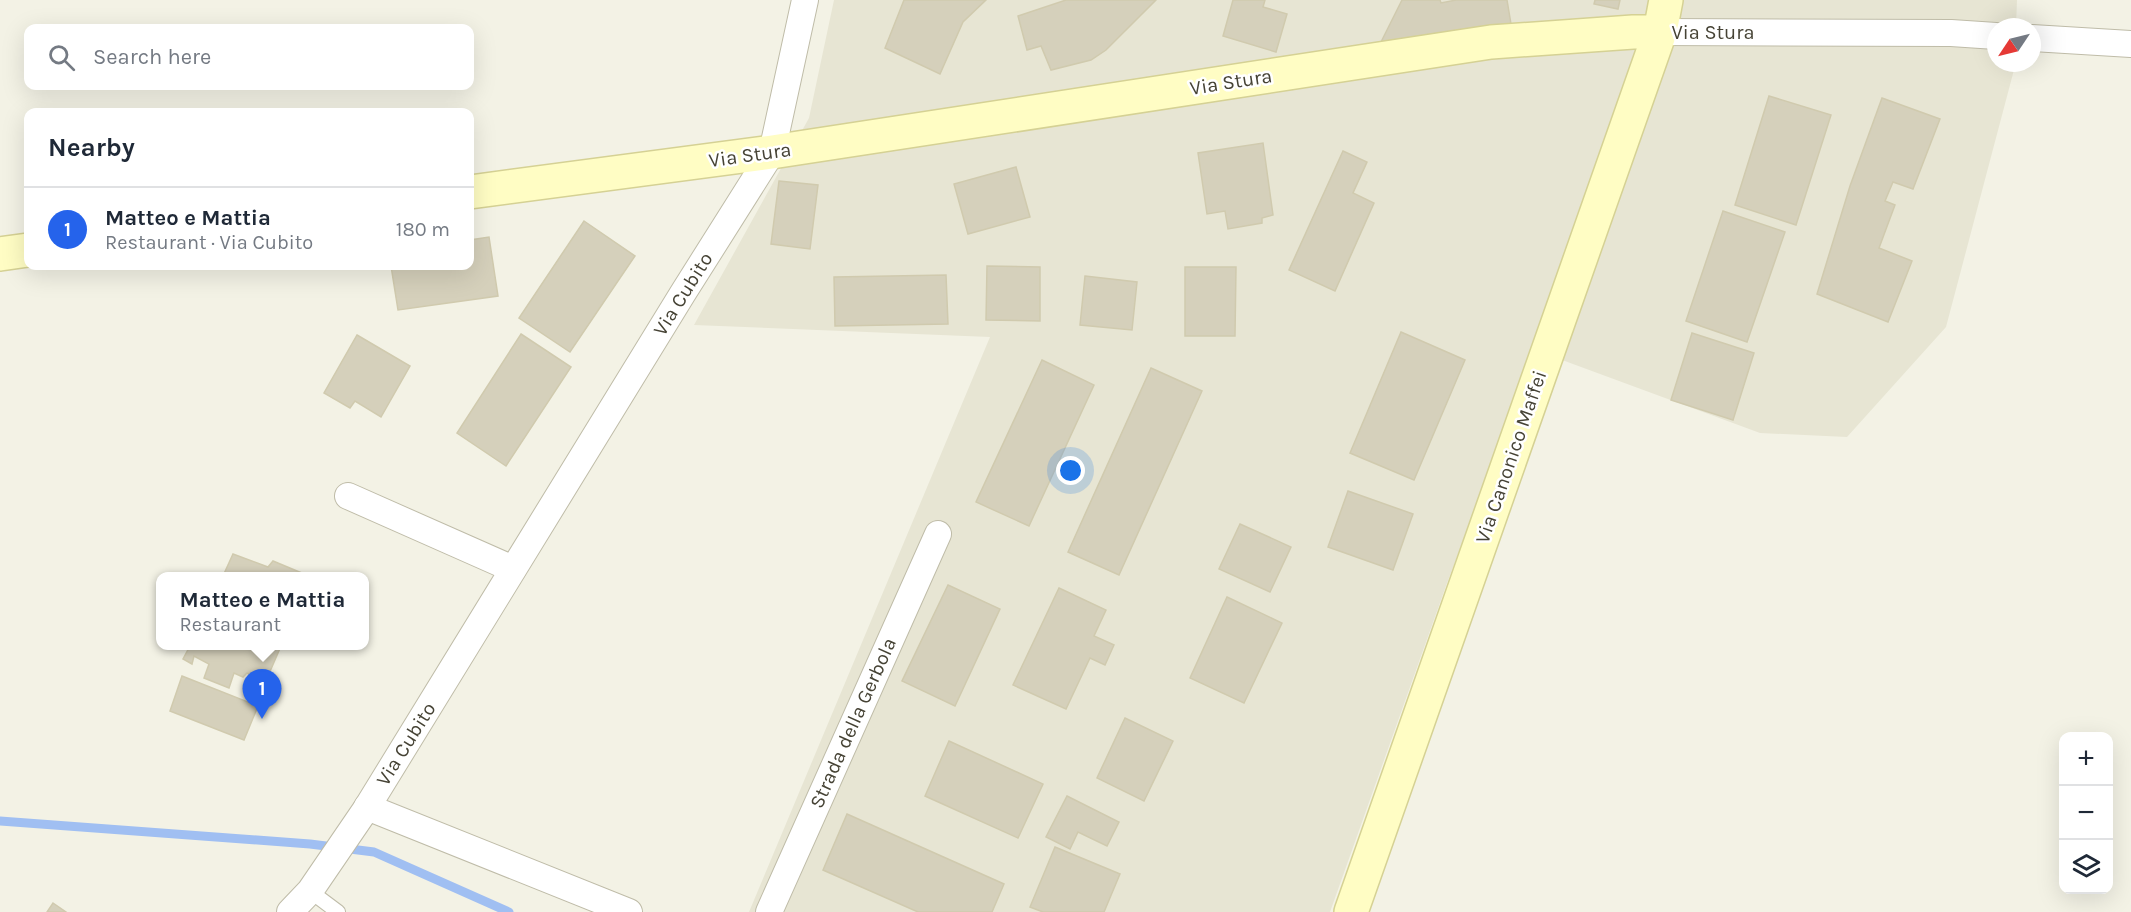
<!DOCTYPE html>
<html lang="en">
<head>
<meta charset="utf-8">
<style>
  :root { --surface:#fff; --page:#f6f6f7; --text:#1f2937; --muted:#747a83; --line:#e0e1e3; --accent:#2563eb }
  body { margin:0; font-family:Karla,sans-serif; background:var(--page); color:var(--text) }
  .controls { position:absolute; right:18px; bottom:18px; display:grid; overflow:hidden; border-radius:12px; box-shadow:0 6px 24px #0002 }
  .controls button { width:54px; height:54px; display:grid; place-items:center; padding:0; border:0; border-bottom:2px solid var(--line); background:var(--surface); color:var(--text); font:30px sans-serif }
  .compass { position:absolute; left:1987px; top:18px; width:54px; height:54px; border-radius:50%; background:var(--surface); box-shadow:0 6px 24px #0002; rotate:235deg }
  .you { position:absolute; left:1071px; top:471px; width:21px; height:21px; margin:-15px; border:4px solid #fff; border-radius:50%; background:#1a73e8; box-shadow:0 0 0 9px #1a73e833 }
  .badge { display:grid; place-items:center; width:39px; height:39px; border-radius:50%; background:var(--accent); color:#fff; font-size:20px; font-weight:700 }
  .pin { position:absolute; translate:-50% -50px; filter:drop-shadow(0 2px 3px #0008) }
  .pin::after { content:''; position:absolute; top:32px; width:21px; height:18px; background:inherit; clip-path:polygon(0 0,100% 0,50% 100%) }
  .popup { position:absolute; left:156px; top:572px; width:213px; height:78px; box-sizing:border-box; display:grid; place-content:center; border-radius:12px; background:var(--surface); filter:drop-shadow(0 2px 4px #0005); font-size:20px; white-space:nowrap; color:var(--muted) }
  .popup b { font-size:22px; color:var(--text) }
  .popup::after { content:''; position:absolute; left:50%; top:100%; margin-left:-12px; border:12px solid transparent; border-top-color:var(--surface) }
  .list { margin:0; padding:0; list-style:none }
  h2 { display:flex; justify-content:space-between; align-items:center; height:78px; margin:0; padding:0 24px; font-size:26px }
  h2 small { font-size:20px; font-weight:400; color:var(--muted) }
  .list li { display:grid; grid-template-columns:39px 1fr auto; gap:18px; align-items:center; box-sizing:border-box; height:84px; padding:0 24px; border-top:2px solid var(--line) }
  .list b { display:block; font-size:22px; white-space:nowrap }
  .list p { margin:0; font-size:20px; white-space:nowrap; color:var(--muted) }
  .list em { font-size:20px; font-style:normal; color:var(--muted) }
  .icon { flex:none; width:33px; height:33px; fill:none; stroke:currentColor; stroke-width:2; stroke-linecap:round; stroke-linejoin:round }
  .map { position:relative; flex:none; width:2131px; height:912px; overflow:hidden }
  .search { position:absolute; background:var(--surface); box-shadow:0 6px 24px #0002; left:24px; top:24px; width:450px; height:66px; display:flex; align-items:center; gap:15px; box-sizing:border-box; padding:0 21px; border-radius:12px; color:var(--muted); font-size:22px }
  .panel { position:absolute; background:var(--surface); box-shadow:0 6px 24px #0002; left:24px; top:108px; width:450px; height:162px; border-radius:12px }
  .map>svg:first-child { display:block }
  .residential { fill:#e7e5d3 }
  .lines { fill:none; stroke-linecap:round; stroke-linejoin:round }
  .stream { stroke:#a0bff2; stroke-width:9 }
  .building { fill:#d5d0bb; stroke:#d0caae; stroke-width:1.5 }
  .lane-casing { stroke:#bfbca8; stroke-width:16 }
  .street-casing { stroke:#bfbca8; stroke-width:28 }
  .secondary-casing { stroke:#d5d194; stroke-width:36 }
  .lane { stroke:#fff; stroke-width:14 }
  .street { stroke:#fff; stroke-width:26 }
  .secondary { stroke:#fffdc4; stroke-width:33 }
  .labels { text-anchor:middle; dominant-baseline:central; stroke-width:5; stroke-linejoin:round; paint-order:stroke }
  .street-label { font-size:20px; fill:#464335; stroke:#fff }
</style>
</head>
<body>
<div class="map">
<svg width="2131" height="912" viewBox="0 0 2131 912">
  <rect width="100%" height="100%" fill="#f3f2e5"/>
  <path class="residential" d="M834,0H2017L2016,27H1996V63H2015V66L1946,327L1847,437L1760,433L1535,350L1447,583L1330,912H749L990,337L694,325L809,118Z"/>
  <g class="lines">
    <path class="stream" d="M0,821L310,844L374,852L509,912"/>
  </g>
  <g class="building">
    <path d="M904,0H986L963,22L940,74L885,48Z"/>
    <path d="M1066,0H1156L1106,50L1091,60L1051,70L1041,46L1027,50L1018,16Z"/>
    <path d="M1233,0H1265L1263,7L1287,14L1276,52L1223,36Z"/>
    <path d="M1402,0H1440L1441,3L1456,0H1507L1511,24L1381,42Z"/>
    <path d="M1595,0H1620L1618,9L1594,4Z"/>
    <path d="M1769,96L1831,115L1796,225L1735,205Z"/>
    <path d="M1882,98L1940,119L1913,189L1893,182L1885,201L1895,205L1879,248L1912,261L1888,322L1817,294L1850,186Z"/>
    <path d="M1263,143L1273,215L1262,218V223L1228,229L1225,211L1207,214L1198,153Z"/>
    <path d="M1343,151L1367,162L1353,193L1374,203L1335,291L1289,270Z"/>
    <path d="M1016,167L1030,217L968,234L954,184Z"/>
    <path d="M779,181L818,185L810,249L771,244Z"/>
    <path d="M1723,211L1785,232L1747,342L1686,321Z"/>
    <path d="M584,221L635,256L570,352L519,318Z"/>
    <path d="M489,237L498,296L398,310L391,266H470V240Z"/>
    <path d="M987,266L1040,267V321L986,320Z"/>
    <path d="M1185,267H1236L1235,336H1185Z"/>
    <path d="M946,275L948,324L835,326L834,277Z"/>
    <path d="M1085,276L1137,282L1132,330L1080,325Z"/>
    <path d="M1401,332L1465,360L1414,480L1350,453Z"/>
    <path d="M1692,333L1754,353L1733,420L1671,400Z"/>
    <path d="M521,334L571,367L506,466L457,433Z"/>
    <path d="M357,335L410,366L381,417L355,401L350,408L324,393Z"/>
    <path d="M1042,360L1094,385L1029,526L976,502Z"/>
    <path d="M1151,368L1202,391L1119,575L1068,552Z"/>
    <path d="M1348,491L1413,514L1393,570L1328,547Z"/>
    <path d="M1240,524L1291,547L1270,592L1219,569Z"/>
    <path d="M233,554L268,567L273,561L309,576H223Z"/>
    <path d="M948,585L1000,609L955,706L902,681Z"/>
    <path d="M1059,588L1106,610L1094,636L1114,645L1105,665L1090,658L1066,709L1013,685Z"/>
    <path d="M1227,597L1282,623L1244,703L1190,678Z"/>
    <path d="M190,646H281L265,683L247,673L243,677L234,673L229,688L204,678L209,664L194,656L192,664L183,659Z"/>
    <path d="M182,676L258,706L244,740L170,711Z"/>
    <path d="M1125,718L1173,741L1144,801L1097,778Z"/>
    <path d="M949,741L1043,784L1018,838L925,796Z"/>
    <path d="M1067,796L1119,822L1107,846L1078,832L1070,849L1046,837Z"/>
    <path d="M847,814L1004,884L992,912H918L823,870Z"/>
    <path d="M1055,847L1120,874L1104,912H1043L1030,907Z"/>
    <path d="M53,903L66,912H47Z"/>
  </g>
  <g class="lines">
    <defs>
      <path id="lane" d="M310,891L338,912"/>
      <g id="street">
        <path d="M1660,32L1951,33L1996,36"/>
        <path d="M2032,38L2131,44"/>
        <path d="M348,496L513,569"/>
        <path d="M367,807L629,912"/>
        <path d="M290,912L310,891L366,809L683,293L772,152L805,0"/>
        <path d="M769,912L938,534"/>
      </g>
      <g id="secondary">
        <path d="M470,192L772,152L1491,42L1633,32H1660"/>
        <path d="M0,254L28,250"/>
        <path d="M1351,912L1660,32L1666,0"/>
      </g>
    </defs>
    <use href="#lane" class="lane-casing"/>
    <use href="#street" class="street-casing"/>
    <use href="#secondary" class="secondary-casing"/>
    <use href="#lane" class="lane"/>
    <use href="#street" class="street"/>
    <use href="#secondary" class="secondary"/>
  </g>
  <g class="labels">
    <g class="street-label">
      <text x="1713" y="32">Via Stura</text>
      <text transform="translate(1231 82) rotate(-9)">Via Stura</text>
      <text transform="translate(750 155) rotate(-8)">Via Stura</text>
      <text transform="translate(683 294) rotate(-58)">Via Cubito</text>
      <text transform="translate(1511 457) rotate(-71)">Via Canonico Maffei</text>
      <text transform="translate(853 723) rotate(-66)">Strada della Gerbola</text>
      <text transform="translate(406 744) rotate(-58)">Via Cubito</text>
    </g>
  </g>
</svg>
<div class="controls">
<button>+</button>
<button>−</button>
<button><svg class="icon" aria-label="layers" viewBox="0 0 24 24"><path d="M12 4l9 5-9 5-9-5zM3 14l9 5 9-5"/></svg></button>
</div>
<svg class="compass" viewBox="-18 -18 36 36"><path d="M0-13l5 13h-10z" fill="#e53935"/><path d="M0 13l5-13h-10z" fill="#747a83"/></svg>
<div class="you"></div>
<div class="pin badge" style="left:262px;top:719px">1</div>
<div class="popup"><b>Matteo e Mattia</b>Restaurant</div>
<div class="search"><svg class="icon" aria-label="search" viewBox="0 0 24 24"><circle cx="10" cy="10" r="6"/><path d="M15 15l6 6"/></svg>Search here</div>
<section class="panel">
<h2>Nearby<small></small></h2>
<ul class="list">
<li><span class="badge">1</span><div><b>Matteo e Mattia</b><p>Restaurant · Via Cubito</p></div><em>180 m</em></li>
</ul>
</section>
</div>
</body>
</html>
